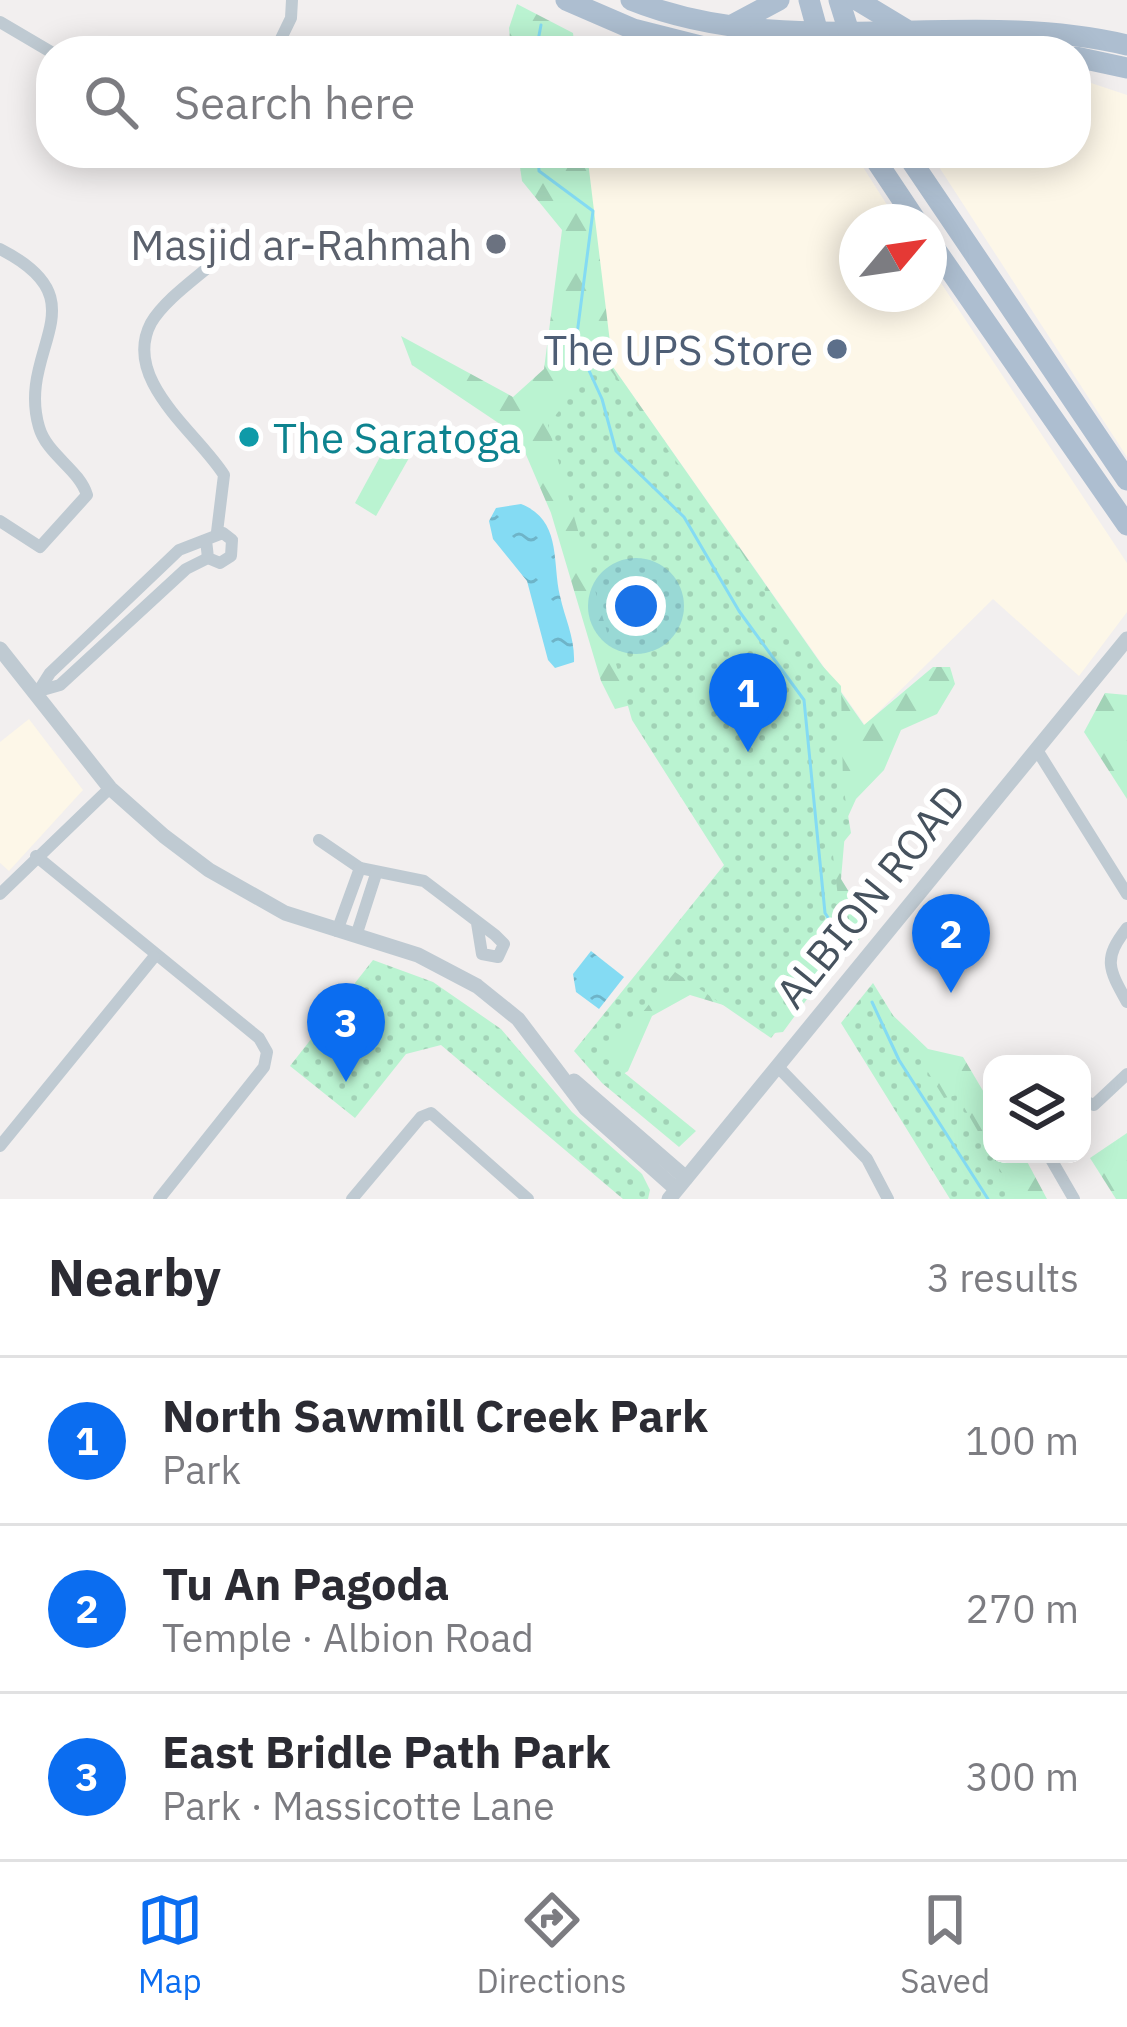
<!DOCTYPE html>
<html lang="en">
<head>
<meta charset="utf-8">
<style>
  :root { --surface:#fff; --page:#f7f7f7; --text:#2b2b33; --muted:#7c7c81; --line:#e1e1e2; --accent:#0b6df0 }
  body { margin:0; font-family:"IBM Plex Sans",sans-serif; background:var(--page); color:var(--text) }
  .controls { position:absolute; right:36px; bottom:36px; display:grid; overflow:hidden; border-radius:24px; box-shadow:0 6px 30px #0003 }
  .controls button { width:108px; height:108px; display:grid; place-items:center; padding:0; border:0; border-bottom:3px solid var(--line); background:var(--surface); color:var(--text); font:60px sans-serif }
  .compass { position:absolute; left:839px; top:204px; width:108px; height:108px; border-radius:50%; background:var(--surface); box-shadow:0 6px 30px #0003; rotate:61deg }
  .you { position:absolute; left:636px; top:606px; width:42px; height:42px; margin:-30px; border:9px solid #fff; border-radius:50%; background:#1a73e8; box-shadow:0 0 0 18px #1a73e833 }
  .badge { display:grid; place-items:center; width:78px; height:78px; border-radius:50%; background:var(--accent); color:#fff; font-size:39px; font-weight:700 }
  .pin { position:absolute; translate:-50% -99px; filter:drop-shadow(0 3px 6px #0008) }
  .pin::after { content:''; position:absolute; top:63px; width:42px; height:36px; background:inherit; clip-path:polygon(0 0,100% 0,50% 100%) }
  .list { margin:0; padding:0; list-style:none }
  h2 { display:flex; justify-content:space-between; align-items:center; height:156px; margin:0; padding:0 48px; font-size:51px }
  h2 small { font-size:39px; font-weight:400; color:var(--muted) }
  .list li { display:grid; grid-template-columns:78px 1fr auto; gap:36px; align-items:center; box-sizing:border-box; height:168px; padding:0 48px; border-top:3px solid var(--line) }
  .list b { display:block; font-size:45px; white-space:nowrap }
  .list p { margin:0; font-size:39px; white-space:nowrap; color:var(--muted) }
  .list em { font-size:39px; font-style:normal; color:var(--muted) }
  .icon { flex:none; width:66px; height:66px; fill:none; stroke:currentColor; stroke-width:2; stroke-linecap:round; stroke-linejoin:round }
  .map { position:relative; flex:none; width:1127px; height:1199px; overflow:hidden }
  .search { position:absolute; background:var(--surface); box-shadow:0 6px 30px #0003; left:36px; right:36px; top:36px; height:132px; display:flex; align-items:center; gap:30px; box-sizing:border-box; padding:0 42px; border-radius:48px; color:var(--muted); font-size:45px }
  .sheet { height:660px; background:var(--surface) }
  nav { display:flex; justify-content:space-around; align-items:center; box-sizing:border-box; height:168px; border-top:3px solid var(--line); background:var(--surface); font-size:33px; color:var(--muted) }
  nav a { display:grid; justify-items:center; gap:6px }
  nav .on { color:var(--accent) }
  .map>svg:first-child { display:block }
  .commercial { fill:#fdf7e8 }
  .forest { fill:url(#forest-firs) }
  .park { fill:url(#park-dots) }
  .pitch { fill:#baf3d1 }
  .water { fill:url(#water-ripples) }
  .lines { fill:none; stroke-linecap:round; stroke-linejoin:round }
  .stream { stroke:#84dbf3; stroke-width:3 }
  .minor { stroke:#bfcad2; stroke-width:12 }
  .tertiary { stroke:#bfcad2; stroke-width:15 }
  .primary { stroke:#adbed0; stroke-width:21 }
  .worship-dot { fill:#6b7280; stroke:#fff; stroke-width:4.5 }
  .service-dot { fill:#5c6f8a; stroke:#fff; stroke-width:4.5 }
  .culture-dot { fill:#0f9aa8; stroke:#fff; stroke-width:4.5 }
  .labels { text-anchor:middle; dominant-baseline:central; stroke-width:12; stroke-linejoin:round; paint-order:stroke }
  .worship-label { font-size:42px; fill:#5b616d; stroke:#fff; text-anchor:end }
  .service-label { font-size:42px; fill:#4e5e75; stroke:#fff; text-anchor:end }
  .culture-label { font-size:42px; fill:#0d838f; stroke:#fff; text-anchor:start }
  .street-label { font-size:42px; fill:#46525e; stroke:#fff }
</style>
</head>
<body>
<div class="map">
<svg width="1127" height="1199" viewBox="0 0 1127 1199">
  <defs>
    <pattern id="forest-firs" width="22" height="20" patternUnits="userSpaceOnUse" patternTransform="scale(3)"><rect width="22" height="20" fill="#baf3d1"/><path d="M5 1l3.5 6h-7zM16 11l3.5 6h-7z" fill="#a1d2b6"/></pattern>
    <pattern id="park-dots" width="8" height="8" patternUnits="userSpaceOnUse" patternTransform="scale(3)"><rect width="8" height="8" fill="#baf3d1"/><path d="M2 2h.1M6 6h.1" fill="none" stroke="#a1d2b6" stroke-width="1.8" stroke-linecap="round"/></pattern>
    <pattern id="water-ripples" width="26" height="14" patternUnits="userSpaceOnUse" patternTransform="scale(3)"><rect width="26" height="14" fill="#84dbf3"/><path d="M2 4q2-2 4 0t4 0M15 11q2-2 4 0t4 0" fill="none" stroke="#6eb4c8"/></pattern>
  </defs>
  <rect width="100%" height="100%" fill="#f2efef"/>
  <g class="commercial">
    <path d="M1076,78L1127,95V457L930,153H1076Z"/>
    <path d="M582,153H854L898,222H857V294H929V265L1127,563V612L1079,676L993,599L865,725L613,367Z"/>
    <path d="M29,719L83,790L9,871L0,863V742Z"/>
  </g>
  <g class="forest">
    <path d="M517,4L573,33L575,51H511L509,28Z"/>
    <path d="M518,153H587L613,367L864,725L933,667H950L955,684L937,714L901,730L884,770L856,799L846,821L841,879L871,928L829,969L783,1032L774,1033L740,1010L690,995L652,1016L628,1071L620,1076L600,1064L731,876L722,682L615,709L601,681L551,513L518,436L412,365L401,336L513,397L544,369L562,230L522,181Z"/>
    <path d="M1105,693L1127,695V799L1084,732Z"/>
    <path d="M878,1001L928,1049L963,1057L992,1106V1154H1023L1047,1199H957Z"/>
    <path d="M1127,1133V1199H1116L1090,1158Z"/>
  </g>
  <g class="park">
    <path d="M601,357L740,550L790,631L841,686L843,785L851,833L833,855L838,897L864,922L771,1038L675,972L606,1058L696,1131L679,1147L602,1083L574,1051L724,865L632,720L548,425Z"/>
    <path d="M373,960L433,982L501,1029L572,1112L642,1174L650,1190L648,1199H623L441,1045L406,1054L355,1118L290,1066Z"/>
    <path d="M873,983L944,1098L957,1095L1017,1199H950L841,1023Z"/>
  </g>
  <path class="pitch" d="M386,446L409,458L376,516L355,503Z"/>
  <g class="water">
    <path d="M521,504C562,520 552,562 560,596C565,619 575,638 574,662L555,668L548,660L527,581L493,539L489,521L496,508Z"/>
    <path d="M591,951L624,977L599,1009L576,992L573,974Z"/>
  </g>
  <g class="lines">
    <g class="stream">
      <path d="M536,51L541,25"/>
      <path d="M538,153L539,171L593,211L576,342L602,399L616,451L684,517L739,611L804,700L825,913L848,948"/>
      <path d="M872,1002L899,1060L988,1199"/>
    </g>
    <g class="minor">
      <path d="M0,22L51,52"/>
      <path d="M275,51L291,18L292,0"/>
      <path d="M153,153H172"/>
      <path d="M0,249C104,302 16,348 39,427C47,455 79,469 87,495L40,547L0,521"/>
      <path d="M217,532L224,475C198,433 121,380 151,323C165,299 198,277 219,258"/>
      <path d="M39,691L60,685L186,569L208,558"/>
      <path d="M38,692L50,673L179,550L223,533L232,540L231,556L220,563L208,558L206,540"/>
      <path d="M1037,750L1127,894"/>
      <path d="M319,840L360,868L424,881L495,935L504,944L498,957L482,954L477,923"/>
      <path d="M36,856L259,1038L267,1052L264,1067L159,1199"/>
      <path d="M0,894L110,788"/>
      <path d="M1127,928C1103,959 1108,968 1127,1002"/>
      <path d="M337,931L360,868"/>
      <path d="M356,936L376,874"/>
      <path d="M778,1067L867,1159L888,1199"/>
      <path d="M1082,1100L1094,1105L1127,1074"/>
      <path d="M0,1146L154,957"/>
      <path d="M1048,1154L1074,1199"/>
      <path d="M352,1199L421,1117L431,1113L528,1199"/>
    </g>
    <g class="tertiary">
      <path d="M0,649L110,788L164,836L209,870L285,913L418,955L477,986L518,1019L586,1109L676,1189"/>
      <path d="M574,1081L686,1178"/>
      <path d="M669,1199L1127,639"/>
    </g>
    <g class="primary">
      <path d="M566,0L633,29L720,51"/>
      <path d="M631,0C790,64 965,6 1127,45"/>
      <path d="M809,0L823,51"/>
      <path d="M839,0L855,51"/>
      <path d="M857,0L905,29"/>
      <path d="M734,24L779,0"/>
      <path d="M1076,57L1127,68"/>
      <path d="M871,153L917,222"/>
      <path d="M906,153L1127,480"/>
      <path d="M929,240L1127,525"/>
    </g>
  </g>
  <circle class="worship-dot" cx="496" cy="244" r="12"/>
  <circle class="service-dot" cx="837" cy="349" r="12"/>
  <circle class="culture-dot" cx="249" cy="437" r="12"/>
  <g class="labels">
    <g class="worship-label">
      <text x="472" y="244">Masjid ar-Rahmah</text>
    </g>
    <g class="service-label">
      <text x="813" y="349">The UPS Store</text>
    </g>
    <g class="culture-label">
      <text x="273" y="437">The Saratoga</text>
    </g>
    <g class="street-label">
      <text transform="translate(870 896) rotate(-51)">ALBION ROAD</text>
    </g>
  </g>
</svg>
<div class="controls">
<button><svg class="icon" aria-label="layers" viewBox="0 0 24 24"><path d="M12 4l9 5-9 5-9-5zM3 14l9 5 9-5"/></svg></button>
</div>
<svg class="compass" viewBox="-18 -18 36 36"><path d="M0-13l5 13h-10z" fill="#e53935"/><path d="M0 13l5-13h-10z" fill="#7c7c81"/></svg>
<div class="you"></div>
<div class="pin badge" style="left:748px;top:752px">1</div>
<div class="pin badge" style="left:951px;top:993px">2</div>
<div class="pin badge" style="left:346px;top:1082px">3</div>
<div class="search"><svg class="icon" aria-label="search" viewBox="0 0 24 24"><circle cx="10" cy="10" r="6"/><path d="M15 15l6 6"/></svg>Search here</div>
</div>
<section class="sheet">
<h2>Nearby<small>3 results</small></h2>
<ul class="list">
<li><span class="badge">1</span><div><b>North Sawmill Creek Park</b><p>Park</p></div><em>100 m</em></li>
<li><span class="badge">2</span><div><b>Tu An Pagoda</b><p>Temple · Albion Road</p></div><em>270 m</em></li>
<li><span class="badge">3</span><div><b>East Bridle Path Park</b><p>Park · Massicotte Lane</p></div><em>300 m</em></li>
</ul>
</section>
<nav>
<a class="on"><svg class="icon" aria-label="map" viewBox="0 0 24 24"><path d="M3 6l6-2 6 2 6-2v14l-6 2-6-2-6 2zM9 4v14M15 6v14"/></svg>Map</a>
<a><svg class="icon" aria-label="directions" viewBox="0 0 24 24"><path d="M12 3l9 9-9 9-9-9zM9 14v-3h6M13 9l2 2-2 2"/></svg>Directions</a>
<a><svg class="icon" aria-label="saved" viewBox="0 0 24 24"><path d="M7 4h10v16l-5-4-5 4z"/></svg>Saved</a>
</nav>
</body>
</html>
